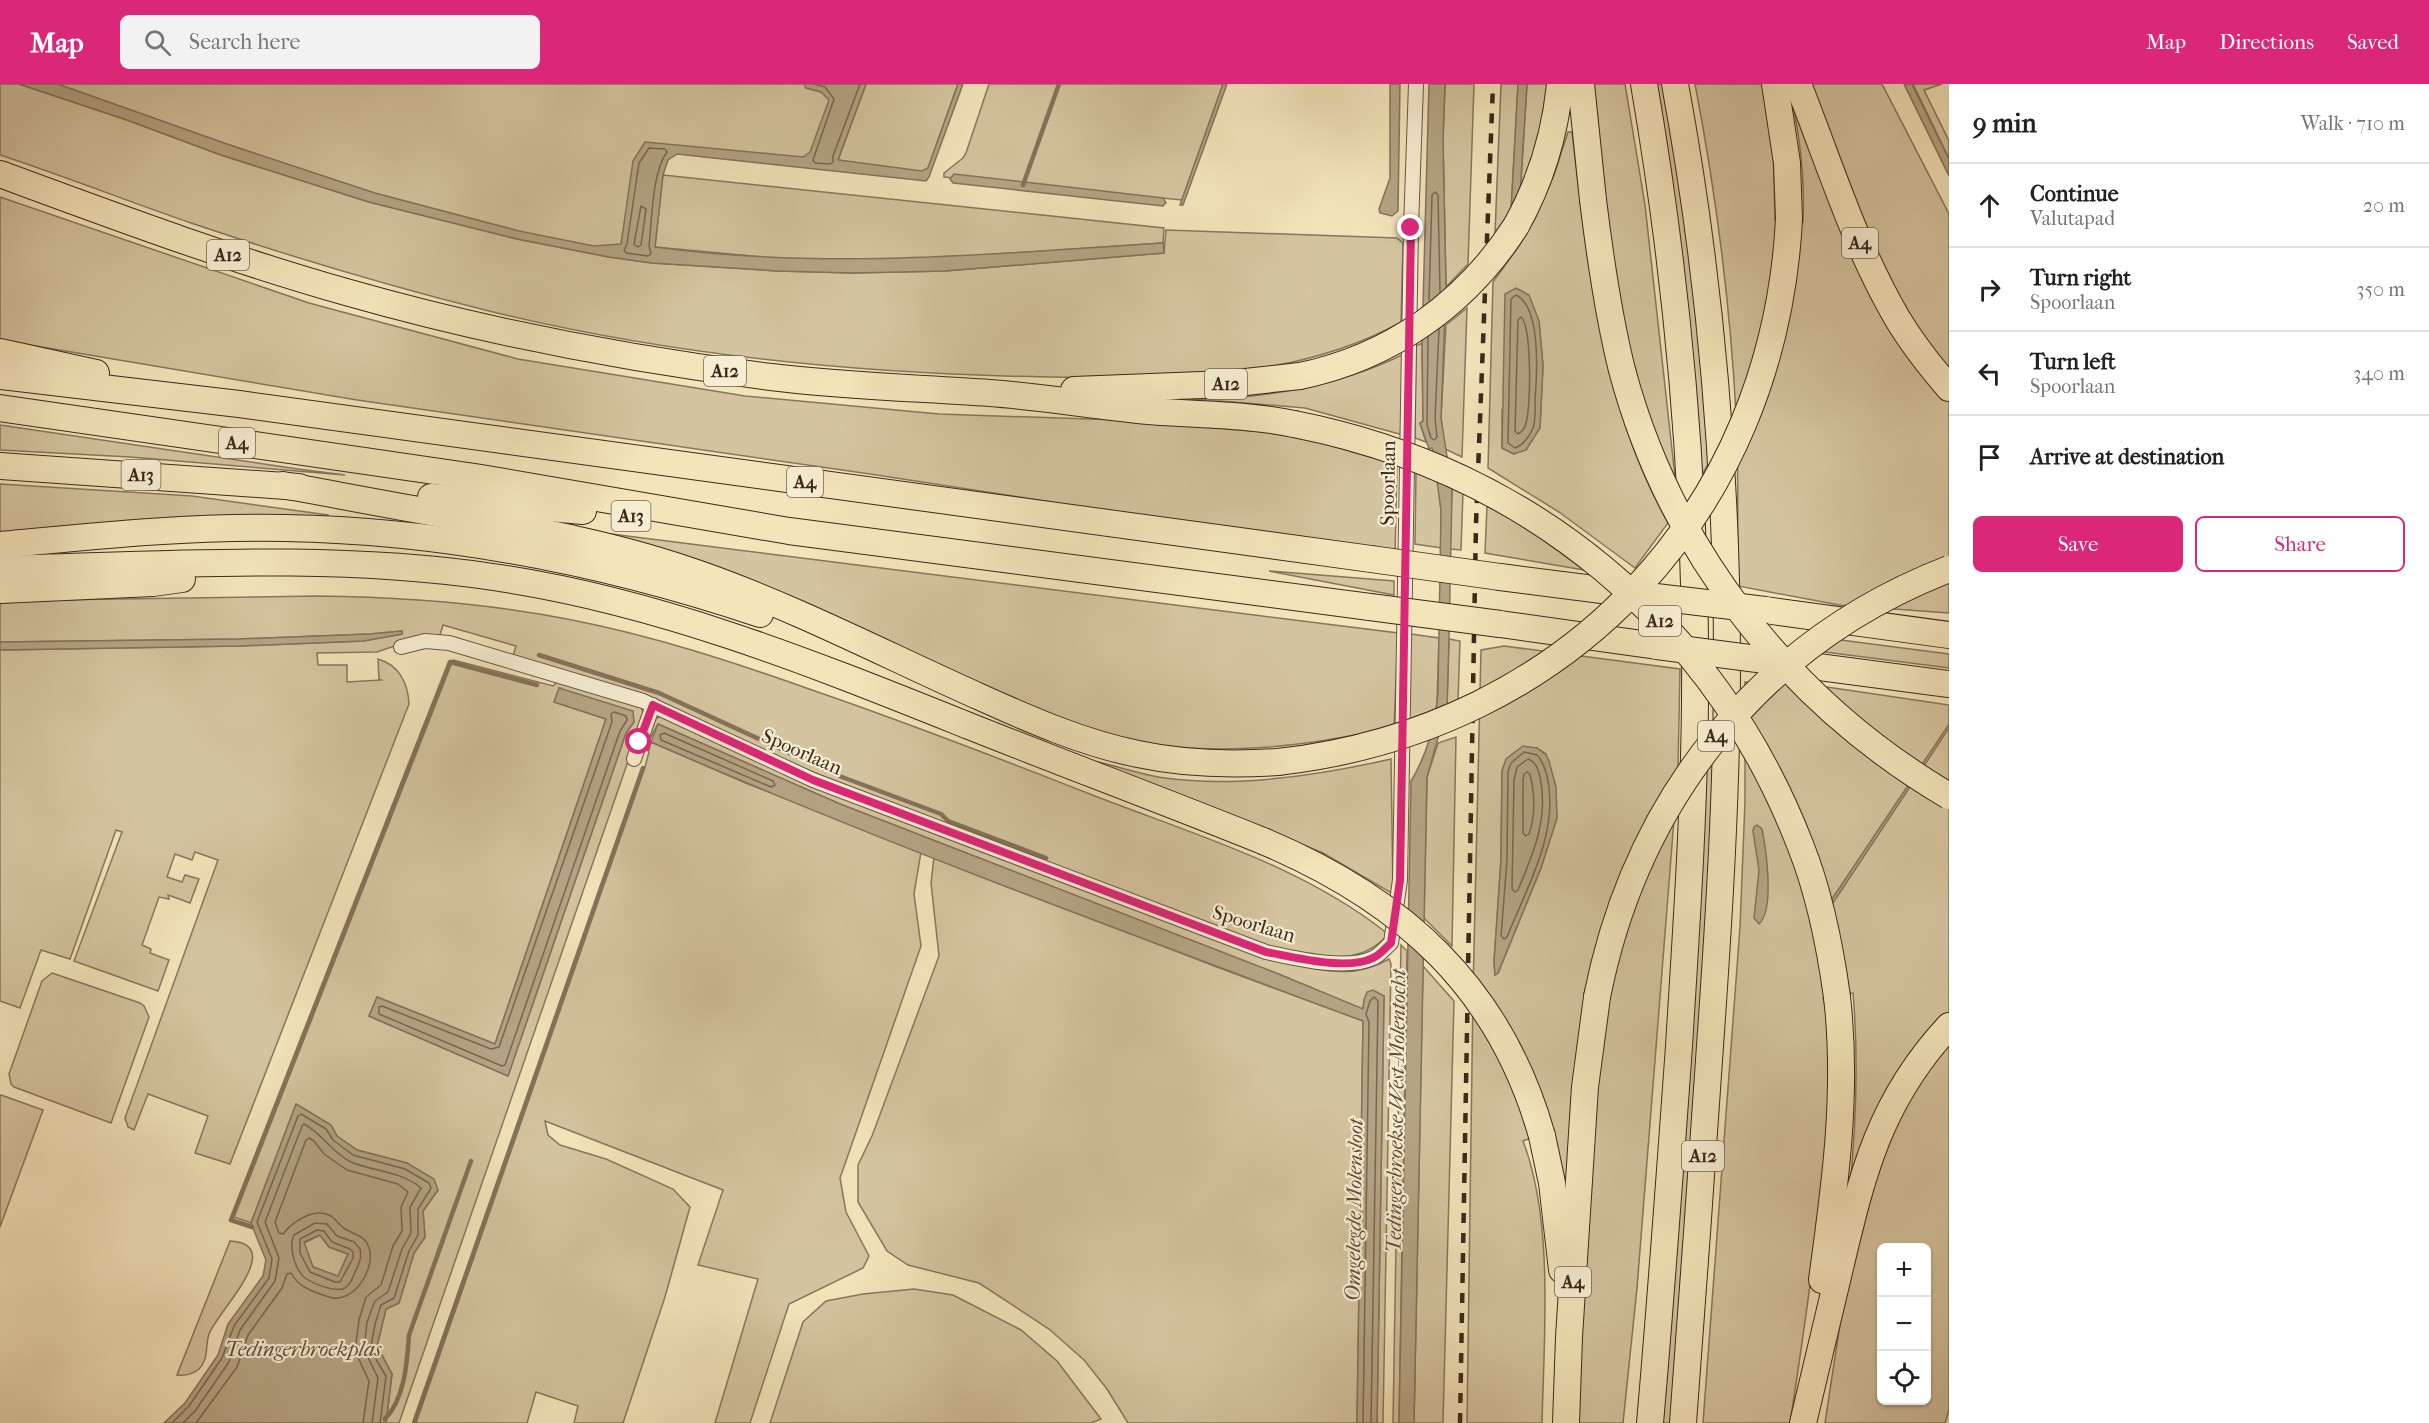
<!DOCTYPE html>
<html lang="en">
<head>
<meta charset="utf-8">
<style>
  :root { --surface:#fff; --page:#f2f2f2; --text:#222; --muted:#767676; --line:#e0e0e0; --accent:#db2777 }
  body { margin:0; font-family:"IM FELL French Canon",serif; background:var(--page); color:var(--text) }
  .controls { position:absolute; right:18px; bottom:18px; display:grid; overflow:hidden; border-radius:9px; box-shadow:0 2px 4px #0004 }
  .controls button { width:54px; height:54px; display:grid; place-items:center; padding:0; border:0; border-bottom:2px solid var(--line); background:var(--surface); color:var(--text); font:30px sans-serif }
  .stop { position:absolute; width:18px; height:18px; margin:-14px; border:4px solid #db2777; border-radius:50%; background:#fff }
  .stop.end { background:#db2777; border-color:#fff; box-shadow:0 2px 6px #0008 }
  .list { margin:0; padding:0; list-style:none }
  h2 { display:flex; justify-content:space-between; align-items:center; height:78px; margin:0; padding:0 24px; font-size:26px }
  h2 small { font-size:20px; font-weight:400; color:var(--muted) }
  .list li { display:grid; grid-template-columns:39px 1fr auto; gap:18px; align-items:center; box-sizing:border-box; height:84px; padding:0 24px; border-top:2px solid var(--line) }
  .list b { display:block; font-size:22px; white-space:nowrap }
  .list p { margin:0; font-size:20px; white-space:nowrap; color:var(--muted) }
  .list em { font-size:20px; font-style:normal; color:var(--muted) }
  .actions { display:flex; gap:12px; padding:18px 24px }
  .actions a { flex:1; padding:14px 0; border:2px solid var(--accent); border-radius:9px; text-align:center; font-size:21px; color:var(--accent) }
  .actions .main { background:var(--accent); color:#fff }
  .icon { flex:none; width:33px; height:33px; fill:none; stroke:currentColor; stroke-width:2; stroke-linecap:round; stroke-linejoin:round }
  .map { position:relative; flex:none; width:1949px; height:1339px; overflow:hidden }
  header { display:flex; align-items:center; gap:36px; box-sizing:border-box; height:84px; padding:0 30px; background:var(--accent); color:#fff }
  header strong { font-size:28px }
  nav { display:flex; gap:33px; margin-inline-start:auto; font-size:21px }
  .search { width:420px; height:54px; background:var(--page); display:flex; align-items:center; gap:15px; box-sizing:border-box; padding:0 21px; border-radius:9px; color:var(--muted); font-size:22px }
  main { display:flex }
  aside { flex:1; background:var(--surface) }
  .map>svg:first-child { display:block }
  .green { fill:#d4c49f; stroke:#88765d; stroke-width:1.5; fill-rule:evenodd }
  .water { fill:#b5a484; stroke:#85725a; stroke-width:1.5; fill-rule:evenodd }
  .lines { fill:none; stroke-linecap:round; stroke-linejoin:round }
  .shore { stroke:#786650; stroke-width:1.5 }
  .stream { stroke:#85725a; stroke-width:4.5 }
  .minor-casing { stroke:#6a5743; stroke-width:16 }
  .motorway-casing { stroke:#3c281b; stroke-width:28 }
  .minor { stroke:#f7edd2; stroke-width:14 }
  .motorway { stroke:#f3e4ba; stroke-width:26 }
  .rail { stroke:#3c281b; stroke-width:4.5; stroke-dasharray:10 10; stroke-linecap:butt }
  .motorway-bridge-casing { stroke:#3c281b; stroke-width:28; stroke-linecap:butt }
  .motorway-bridge { stroke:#f3e4ba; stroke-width:26 }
  .route { stroke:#db2777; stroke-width:8 }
  .labels { text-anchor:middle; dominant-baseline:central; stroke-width:4.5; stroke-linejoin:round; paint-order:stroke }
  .shield { fill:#f7edd2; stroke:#746352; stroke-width:1.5 }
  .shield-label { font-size:18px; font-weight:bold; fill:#3c281b }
  .street-label { font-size:20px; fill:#3c281b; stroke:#f7edd2 }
  .water-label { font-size:21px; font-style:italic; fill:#604d3a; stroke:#f7edd2 }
</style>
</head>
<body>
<header>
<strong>Map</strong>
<div class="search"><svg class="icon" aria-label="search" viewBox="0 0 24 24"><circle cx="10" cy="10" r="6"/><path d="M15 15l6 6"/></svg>Search here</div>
<nav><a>Map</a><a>Directions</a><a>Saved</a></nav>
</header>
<main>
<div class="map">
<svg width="1949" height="1339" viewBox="0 0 1949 1339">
  <rect width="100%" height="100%" fill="#f3e4ba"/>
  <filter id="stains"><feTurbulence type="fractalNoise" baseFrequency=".00333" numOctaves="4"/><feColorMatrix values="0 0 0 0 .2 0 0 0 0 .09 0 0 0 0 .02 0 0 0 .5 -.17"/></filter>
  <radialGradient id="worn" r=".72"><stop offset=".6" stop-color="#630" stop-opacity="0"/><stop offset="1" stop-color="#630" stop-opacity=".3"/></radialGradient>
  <g class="green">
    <path d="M0,0H19L127,36L221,71L369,118L517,155L609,173L652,179L778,187L853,189L945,187L1164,169L1166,146L1397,154L1403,159L1401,238C1296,297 1166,295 1048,293C861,290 672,272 489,227C388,202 289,172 191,139C127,117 64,92 0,71Z"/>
    <path d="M40,0H857L827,83L670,67L635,173L593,167L358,109Z"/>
    <path d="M866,0H958L928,84L922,88L838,76Z"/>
    <path d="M989,0H1223L1182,116L944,93V89L963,74L966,69Z"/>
    <path d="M1445,0H1474L1468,180L1446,203L1443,56Z"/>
    <path d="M1501,0H1518L1511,127L1495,149Z"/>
    <path d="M1527,0H1551L1547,37L1520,111Z"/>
    <path d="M1591,0H1625L1645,121L1676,402L1647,332L1615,206Z"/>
    <path d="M1651,0H1664L1675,64L1696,221L1710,377L1696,401Z"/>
    <path d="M1695,0H1764L1773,58L1775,136L1803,138C1805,93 1799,44 1788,0L1949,314V529L1839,521L1738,502C1737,445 1739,387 1736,329C1730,219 1716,109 1695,0Z"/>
    <path d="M1811,0H1882L1949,130V285C1940,273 1929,261 1921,249C1870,174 1843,83 1811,0Z"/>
    <path d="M1913,0H1942L1924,6L1949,57V75Z"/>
    <path d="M1568,48H1572C1588,181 1601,320 1668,439L1635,484L1559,428L1488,384L1493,198L1519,162L1535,135L1554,91ZM1539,237L1543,282L1540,344L1514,370L1502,364V326Z"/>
    <path d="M663,91L1164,144L1163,159L925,175H784L655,163Z"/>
    <path d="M0,113L309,219L518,275L745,312L939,330L1119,336L1264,348L1312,356L1397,381L1395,471L870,390L357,316L0,256Z"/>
    <path d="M1467,224L1462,373L1445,365L1441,334L1446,241Z"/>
    <path d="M1422,259L1423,337L1420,339L1426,358L1415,354L1416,262Z"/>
    <path d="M1404,270L1403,351L1305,324L1220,317L1188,318V316C1263,314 1335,304 1404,270Z"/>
    <path d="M0,341L298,385L345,391L130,373L0,366Z"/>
    <path d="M1416,387L1438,396L1441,426V464L1415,460Z"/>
    <path d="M0,400L192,412L328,431V440L0,455Z"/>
    <path d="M1452,404L1463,408L1461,466L1450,465Z"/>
    <path d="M1487,422L1523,441L1584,486L1485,469Z"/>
    <path d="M556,443L1398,549L1394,643C1304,663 1221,673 1129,657C1104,652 1079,641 1055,634Z"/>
    <path d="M1269,487L1394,497V511Z"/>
    <path d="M317,512C402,513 488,519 572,536C654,552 733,578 812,606C908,639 1001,675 1095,712C1195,751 1303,782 1388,850C1358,889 1297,869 1257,860L513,572L516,562L443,541L440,551L409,557L377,568L317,569L318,581H347V598L381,596L379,595L378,575C399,581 408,599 409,620L230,1080L195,1069L208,1032L148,1010L134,1046L128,1043L125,1034L218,776L195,768L192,776L175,770L167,793L182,798L185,791L199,795L190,819L168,811L169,815L159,813L142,861L151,865L150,869L169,876L158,907L74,877L122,748L116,746L70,875L41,866L20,924L0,917V566L239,562L363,557L402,550V547L370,550L239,555L0,558V519L51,516Z"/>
    <path d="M1411,550L1439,554L1437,619L1436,625L1406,637Z"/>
    <path d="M1449,555L1460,557L1458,617L1447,622Z"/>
    <path d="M1833,555L1949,570V584L1817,567Z"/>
    <path d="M1504,562L1680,585L1678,685L1637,1204L1623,1339H1575L1584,1127L1605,911L1585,905L1571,1031L1566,1111L1552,1045L1523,1057C1554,1138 1544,1252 1542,1339H1467L1473,908L1481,566ZM1537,664L1546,670L1557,734L1541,784L1498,889L1495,891L1494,878L1501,776L1502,687C1510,666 1516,667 1537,664Z"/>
    <path d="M453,576L553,602L558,597L641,623L644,631L399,1339H386L392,1290L377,1262L386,1225L399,1219L414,1169L425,1153L423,1127L438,1106L407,1079L357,1066L337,1052L331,1041L296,1020L251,1139L234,1133ZM560,604L634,638L626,649L508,992L369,932L377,913L495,960L606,635L554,618Z"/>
    <path d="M1745,598L1820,602L1949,621V934L1849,1113C1856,1045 1859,978 1853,909L1823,914C1836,961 1829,1020 1825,1068C1817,1159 1804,1249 1790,1339H1703L1740,843L1745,717Z"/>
    <path d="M660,632L1285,879C1324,886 1352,896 1389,875L1391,880L1383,1339H1377L1384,912L1364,916L1363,926L1281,891L840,720L658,640L646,662L649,666L651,658L748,700L921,768L914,810L921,862L840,1094L846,1128L869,1172L863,1184L789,1220L750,1339H715L758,1195L698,1181L723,1106L545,1037L548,1051L560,1061L606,1075L673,1105L690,1123L665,1213L623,1339H574L578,1322L536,1308L527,1339H416L645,683L649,668L643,662L653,636Z"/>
    <path d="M1456,653L1452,862L1424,834L1427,693L1438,659Z"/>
    <path d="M1716,667L1706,855L1672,1339H1656L1701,686Z"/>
    <path d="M1391,675L1393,810L1323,769L1243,736L1096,681L1098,678C1120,683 1142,691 1165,694C1237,704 1321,691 1391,675Z"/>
    <path d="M934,773L1217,883L1363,937L1357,1339H1128L1107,1305L1084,1276L1049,1245L979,1199L908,1181L887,1167L858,1118V1081L872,1052L939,872L931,799Z"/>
    <path d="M1401,861L1407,867L1399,1339H1393Z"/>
    <path d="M1423,882L1454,917L1443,1339H1414Z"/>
    <path d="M52,889L140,919L144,922L149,933L111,1039L14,1003L11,1000L9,990L42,897Z"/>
    <path d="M1949,958V1326L1945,1339H1825L1840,1240L1870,1103L1898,1036L1914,1006ZM1882,1164H1926V1316H1882Z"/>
    <path d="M1,1011L43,1026L0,1143V1012Z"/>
    <path d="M320,1151L329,1163L348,1170L338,1193L313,1183L304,1159Z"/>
    <path d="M230,1157C288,1160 217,1228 209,1250C205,1262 209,1275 199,1285C193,1290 185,1292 177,1291Z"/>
    <path d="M914,1205L953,1211L1021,1246L1057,1277L1101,1335L1091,1339H770L803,1238L826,1217L863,1210Z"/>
  </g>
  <g class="water">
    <path d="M19,0H58L227,60L375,109L519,147L594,162L621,160L633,77L645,58L803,73L810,68L829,16L821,8L806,4L804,0H866L838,76L922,87L928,84L958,0H963L929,93L926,97L677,70L668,76L663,91L655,163C824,186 994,170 1163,159L1164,169L945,187L853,189L778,187L652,179L609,173L517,155L369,118L221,71L127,36Z"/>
    <path d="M1223,0H1227L1183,121H1180Z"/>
    <path d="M1390,0H1400L1398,127L1392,132L1380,129L1379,125L1390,94Z"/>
    <path d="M1429,0H1445L1443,56L1446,203L1441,334L1452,404L1449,555L1447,622L1427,693L1414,1339H1399L1411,697C1427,671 1436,638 1438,608L1441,426L1435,383L1438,382L1432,364L1429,365L1420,339L1423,337L1422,258Z"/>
    <path d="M1518,0H1527L1520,111L1511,127Z"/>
    <path d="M1904,0H1912L1949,75V92Z"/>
    <path d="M954,90L1163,114L1166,119L1163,122L953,99L950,95Z"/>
    <path d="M1516,204L1529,211L1539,237L1543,282L1540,344L1526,366L1514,370L1502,364L1505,210Z"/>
    <path d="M402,547V550L363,557L239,562L0,566V558L239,555L370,550Z"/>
    <path d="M559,604L633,627L634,638L626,649L508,992L369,932L377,913L495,960L606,635L554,618Z"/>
    <path d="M658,640L840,720L1281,891L1363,925L1364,916L1367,908L1373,906L1384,912L1377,1339H1357L1363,937C1125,848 885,760 651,658Z"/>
    <path d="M1949,640V644L1833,819L1832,815Z"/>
    <path d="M1523,662L1537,664L1546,671L1549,677L1556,703L1557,734L1541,784L1498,889L1495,891L1494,878L1501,776L1502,687L1506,675Z"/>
    <path d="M1757,741L1762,745C1766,765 1775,825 1759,840L1754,834L1759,786L1753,747L1754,743Z"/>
    <path d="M296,1020L331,1041L337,1052L357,1066L407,1079L434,1095L438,1106L423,1127L425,1153L414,1169L399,1219L386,1225L377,1262L392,1290L386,1339H164L185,1319L218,1271L228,1240L263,1192L266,1176L251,1139ZM320,1151L329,1163L348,1170L338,1192L313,1183L304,1158Z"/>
  </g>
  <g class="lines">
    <g class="shore">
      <path d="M814,0L825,3L834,15L813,76L815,79L830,80L833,78V72L860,0"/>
      <path d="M649,64L665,65L667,68C652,88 652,136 649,162L651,170L648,172L626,169L624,166L627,160L639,79Z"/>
      <path d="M641,122L646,125L641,161L638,163L634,160Z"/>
      <path d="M1516,211C1542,224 1537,291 1535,316C1535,325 1536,336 1533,344C1529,353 1523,361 1515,364L1508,359L1511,215Z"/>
      <path d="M1429,216L1432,111L1435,108L1438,111L1440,208"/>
      <path d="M1521,233C1532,243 1531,323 1526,339C1525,344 1522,348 1518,350L1515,347L1518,236Z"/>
      <path d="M1428,253L1427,341L1431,354L1434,356L1437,353L1435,334L1439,245"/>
      <path d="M614,628L626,632L627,636L620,647L505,981L502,982L379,930V923L382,922L491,965L499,963L612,638L611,630Z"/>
      <path d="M664,649L773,697L775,701L771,703L661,656L660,651Z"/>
      <path d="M1524,668L1537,671C1543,677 1545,684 1547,692C1560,747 1527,803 1507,853L1504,855L1501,852L1507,776L1508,688L1511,679Z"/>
      <path d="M1528,675C1536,678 1538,685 1540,693C1549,734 1533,770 1518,806L1515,808L1512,805L1514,696L1517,683Z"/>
      <path d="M1527,688L1530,690C1535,711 1536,730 1529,750L1526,752L1523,749V697L1524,690Z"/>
      <path d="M315,1139L327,1140L337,1152L354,1158L360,1165C362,1174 359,1180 355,1188C353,1193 351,1200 345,1204C336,1209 314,1200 305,1194C295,1186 288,1162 294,1151Z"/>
      <path d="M317,1146L324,1147L332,1158L350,1165L353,1168V1174L340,1198H335L310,1188L300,1169V1155Z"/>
      <path d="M172,1339L189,1322L222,1274L234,1242L269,1194L272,1175L257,1138L298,1032L301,1030L326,1045L333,1056L353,1071L405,1085L429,1099L431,1104L418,1125V1151L409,1167L394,1214L381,1221L375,1240L371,1262L377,1277L386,1292L380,1339"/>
      <path d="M183,1339L195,1327L229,1278L240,1246L275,1197L279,1174L265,1138L302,1042L304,1040C323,1050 332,1069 351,1078C375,1088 401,1087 421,1104L410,1123L411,1149L402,1165L388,1208L375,1217L367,1238L364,1265L378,1294L372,1339"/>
      <path d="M196,1339L237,1283L248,1251L282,1204L287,1190L291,1189C299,1204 314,1208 329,1213C353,1221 376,1185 369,1164C365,1151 355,1151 345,1145C340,1142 337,1136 331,1132C315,1123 293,1137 283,1150L279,1149L275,1138L306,1056L309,1054L314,1057L324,1070L347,1086L398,1100L408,1108L401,1123L402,1147L393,1162L381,1201L366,1213L359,1236L355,1267L369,1297L363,1339"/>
      <path d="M1363,1339L1369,938L1366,930L1370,917L1374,913L1378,917L1371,1339"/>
    </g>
    <g class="stream">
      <path d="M1023,101L1059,0"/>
      <path d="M539,571L659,609L842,693L941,730L948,737L1046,774"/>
      <path d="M252,1143L231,1136L450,578L537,601"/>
      <path d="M385,1335C405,1314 407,1279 409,1251L471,1077"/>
      <path d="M414,1339L643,684"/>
    </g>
    <defs>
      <g id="minor">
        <path d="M401,563L425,557L449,559L643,617L813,696L1266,868C1295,874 1345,887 1373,874C1380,871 1386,863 1391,859L1400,796L1411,144L1416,0"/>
        <path d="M634,675L653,621"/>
      </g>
      <g id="motorway">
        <path d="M1581,0L1593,116"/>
        <path d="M1644,0C1679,204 1697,411 1695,618C1694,733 1686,848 1679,962C1670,1088 1661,1214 1650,1339"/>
        <path d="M1675,0C1710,190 1727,385 1727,578C1727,706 1719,834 1710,962C1702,1088 1692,1213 1683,1339"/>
        <path d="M1775,0L1787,79L1789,135"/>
        <path d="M1798,0C1829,78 1854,160 1897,234C1912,259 1930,282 1949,304"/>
        <path d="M0,90C114,132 229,175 346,208C486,248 627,275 771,293C843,302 917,304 990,309C1043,313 1096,322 1149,327C1197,331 1246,330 1294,340"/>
        <path d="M1516,142C1541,97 1555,51 1560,0"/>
        <path d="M0,268L96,289"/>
        <path d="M0,292L239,320L1371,475"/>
        <path d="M1074,306L1227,300L1300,292"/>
        <path d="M0,324L475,393L789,447L1370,523"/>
        <path d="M0,382L299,403"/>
        <path d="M283,401C338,411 393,422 448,431C534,446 619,461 702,491C798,525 888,572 980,613C1031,636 1083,659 1138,670C1184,680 1231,681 1278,678"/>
        <path d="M431,413L583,427"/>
        <path d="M0,461C95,452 190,442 285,444C449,447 605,478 760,530"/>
        <path d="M0,485C164,481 330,469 493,493C659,517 814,580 969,642C1067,681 1166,718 1263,757"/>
        <path d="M1500,493L1641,511"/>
        <path d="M0,506L153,499L182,495"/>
        <path d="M1765,526L1949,551"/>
        <path d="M1500,540L1657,562"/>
        <path d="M1774,577L1949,600"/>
        <path d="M1542,1052L1552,1099L1562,1186"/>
        <path d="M1822,1196C1835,1102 1848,1008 1837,913"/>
        <path d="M1566,1339L1569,1253L1585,1003L1597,913"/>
        <path d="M1803,1339C1815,1289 1827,1238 1839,1188C1862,1091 1879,1017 1949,942"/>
      </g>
    </defs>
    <use href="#minor" class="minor-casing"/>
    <use href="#motorway" class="motorway-casing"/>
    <use href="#minor" class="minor"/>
    <use href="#motorway" class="motorway"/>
    <path class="rail" d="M1460,1339L1476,440L1493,0"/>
    <defs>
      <g id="motorway-bridge">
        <path d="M1593,116C1600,173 1608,230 1622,286C1670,466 1789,618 1949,712"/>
        <path d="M1300,292C1391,273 1466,220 1516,142"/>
        <path d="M1294,340C1529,386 1715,539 1801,763C1820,811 1830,862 1837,913"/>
        <path d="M1371,475L1500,493"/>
        <path d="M1656,513L1765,526"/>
        <path d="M1370,523L1500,540"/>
        <path d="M1657,562L1765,576"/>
        <path d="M1278,678C1569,645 1774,427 1789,135"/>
        <path d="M1263,757C1403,816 1500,903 1542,1052"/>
        <path d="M1597,913C1636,716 1760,558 1949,485"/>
      </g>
    </defs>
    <use href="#motorway-bridge" class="motorway-bridge-casing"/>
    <use href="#motorway-bridge" class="motorway-bridge"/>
  </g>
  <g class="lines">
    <path class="route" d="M639,658L653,621L813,696L1266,868C1294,873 1347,887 1373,874C1380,871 1386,863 1391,859L1400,796L1411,144"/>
  </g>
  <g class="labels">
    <g class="shield">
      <rect x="1842" y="144" width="36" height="30" rx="4.5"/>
      <rect x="207" y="156" width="42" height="30" rx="4.5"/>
      <rect x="704" y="272" width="42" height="30" rx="4.5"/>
      <rect x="1205" y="285" width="42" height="30" rx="4.5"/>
      <rect x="219" y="344" width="36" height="30" rx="4.5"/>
      <rect x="121.5" y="376" width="39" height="30" rx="4.5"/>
      <rect x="787" y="383" width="36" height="30" rx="4.5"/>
      <rect x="611.5" y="417" width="39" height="30" rx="4.5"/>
      <rect x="1639" y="522" width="42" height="30" rx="4.5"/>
      <rect x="1698" y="637" width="36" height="30" rx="4.5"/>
      <rect x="1682" y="1057" width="42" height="30" rx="4.5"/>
      <rect x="1555" y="1183" width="36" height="30" rx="4.5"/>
    </g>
    <g class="shield-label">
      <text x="1860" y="159">A4</text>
      <text x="228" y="171">A12</text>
      <text x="725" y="287">A12</text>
      <text x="1226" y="300">A12</text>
      <text x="237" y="359">A4</text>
      <text x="141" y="391">A13</text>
      <text x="805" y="398">A4</text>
      <text x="631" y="432">A13</text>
      <text x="1660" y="537">A12</text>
      <text x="1716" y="652">A4</text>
      <text x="1703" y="1072">A12</text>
      <text x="1573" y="1198">A4</text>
    </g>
    <g class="street-label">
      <text transform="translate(1388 399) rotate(-89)">Spoorlaan</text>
      <text transform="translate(802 668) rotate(24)">Spoorlaan</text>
      <text transform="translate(1254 840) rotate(17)">Spoorlaan</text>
    </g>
    <g class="water-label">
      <text transform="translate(1396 1027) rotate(-89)">Tedingerbroekse West-Molentocht</text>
      <text transform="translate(1354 1126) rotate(-89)">Omgelegde Molensloot</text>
      <text x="303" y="1265">Tedingerbroekplas</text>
    </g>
  </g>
  <rect width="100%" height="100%" filter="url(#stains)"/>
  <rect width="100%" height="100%" fill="url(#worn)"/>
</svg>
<div class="controls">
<button>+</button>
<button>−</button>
<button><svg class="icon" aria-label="locate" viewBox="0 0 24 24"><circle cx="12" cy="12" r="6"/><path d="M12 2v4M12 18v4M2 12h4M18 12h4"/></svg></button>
</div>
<div class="stop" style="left:639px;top:658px"></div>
<div class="stop end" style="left:1411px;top:144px"></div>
</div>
<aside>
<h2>9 min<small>Walk · 710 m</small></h2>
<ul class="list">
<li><svg class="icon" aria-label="ahead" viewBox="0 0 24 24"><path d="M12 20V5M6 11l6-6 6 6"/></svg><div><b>Continue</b><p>Valutapad</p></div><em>20 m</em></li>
<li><svg class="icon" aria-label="right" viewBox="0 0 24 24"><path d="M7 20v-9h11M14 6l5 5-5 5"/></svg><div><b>Turn right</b><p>Spoorlaan</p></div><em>350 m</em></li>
<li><svg class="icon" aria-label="left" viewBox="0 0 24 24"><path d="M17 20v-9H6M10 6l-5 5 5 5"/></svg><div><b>Turn left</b><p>Spoorlaan</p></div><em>340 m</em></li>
<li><svg class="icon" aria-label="arrive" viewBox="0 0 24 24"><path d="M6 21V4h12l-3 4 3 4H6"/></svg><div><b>Arrive at destination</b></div></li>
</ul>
<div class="actions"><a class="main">Save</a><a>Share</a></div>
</aside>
</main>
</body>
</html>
